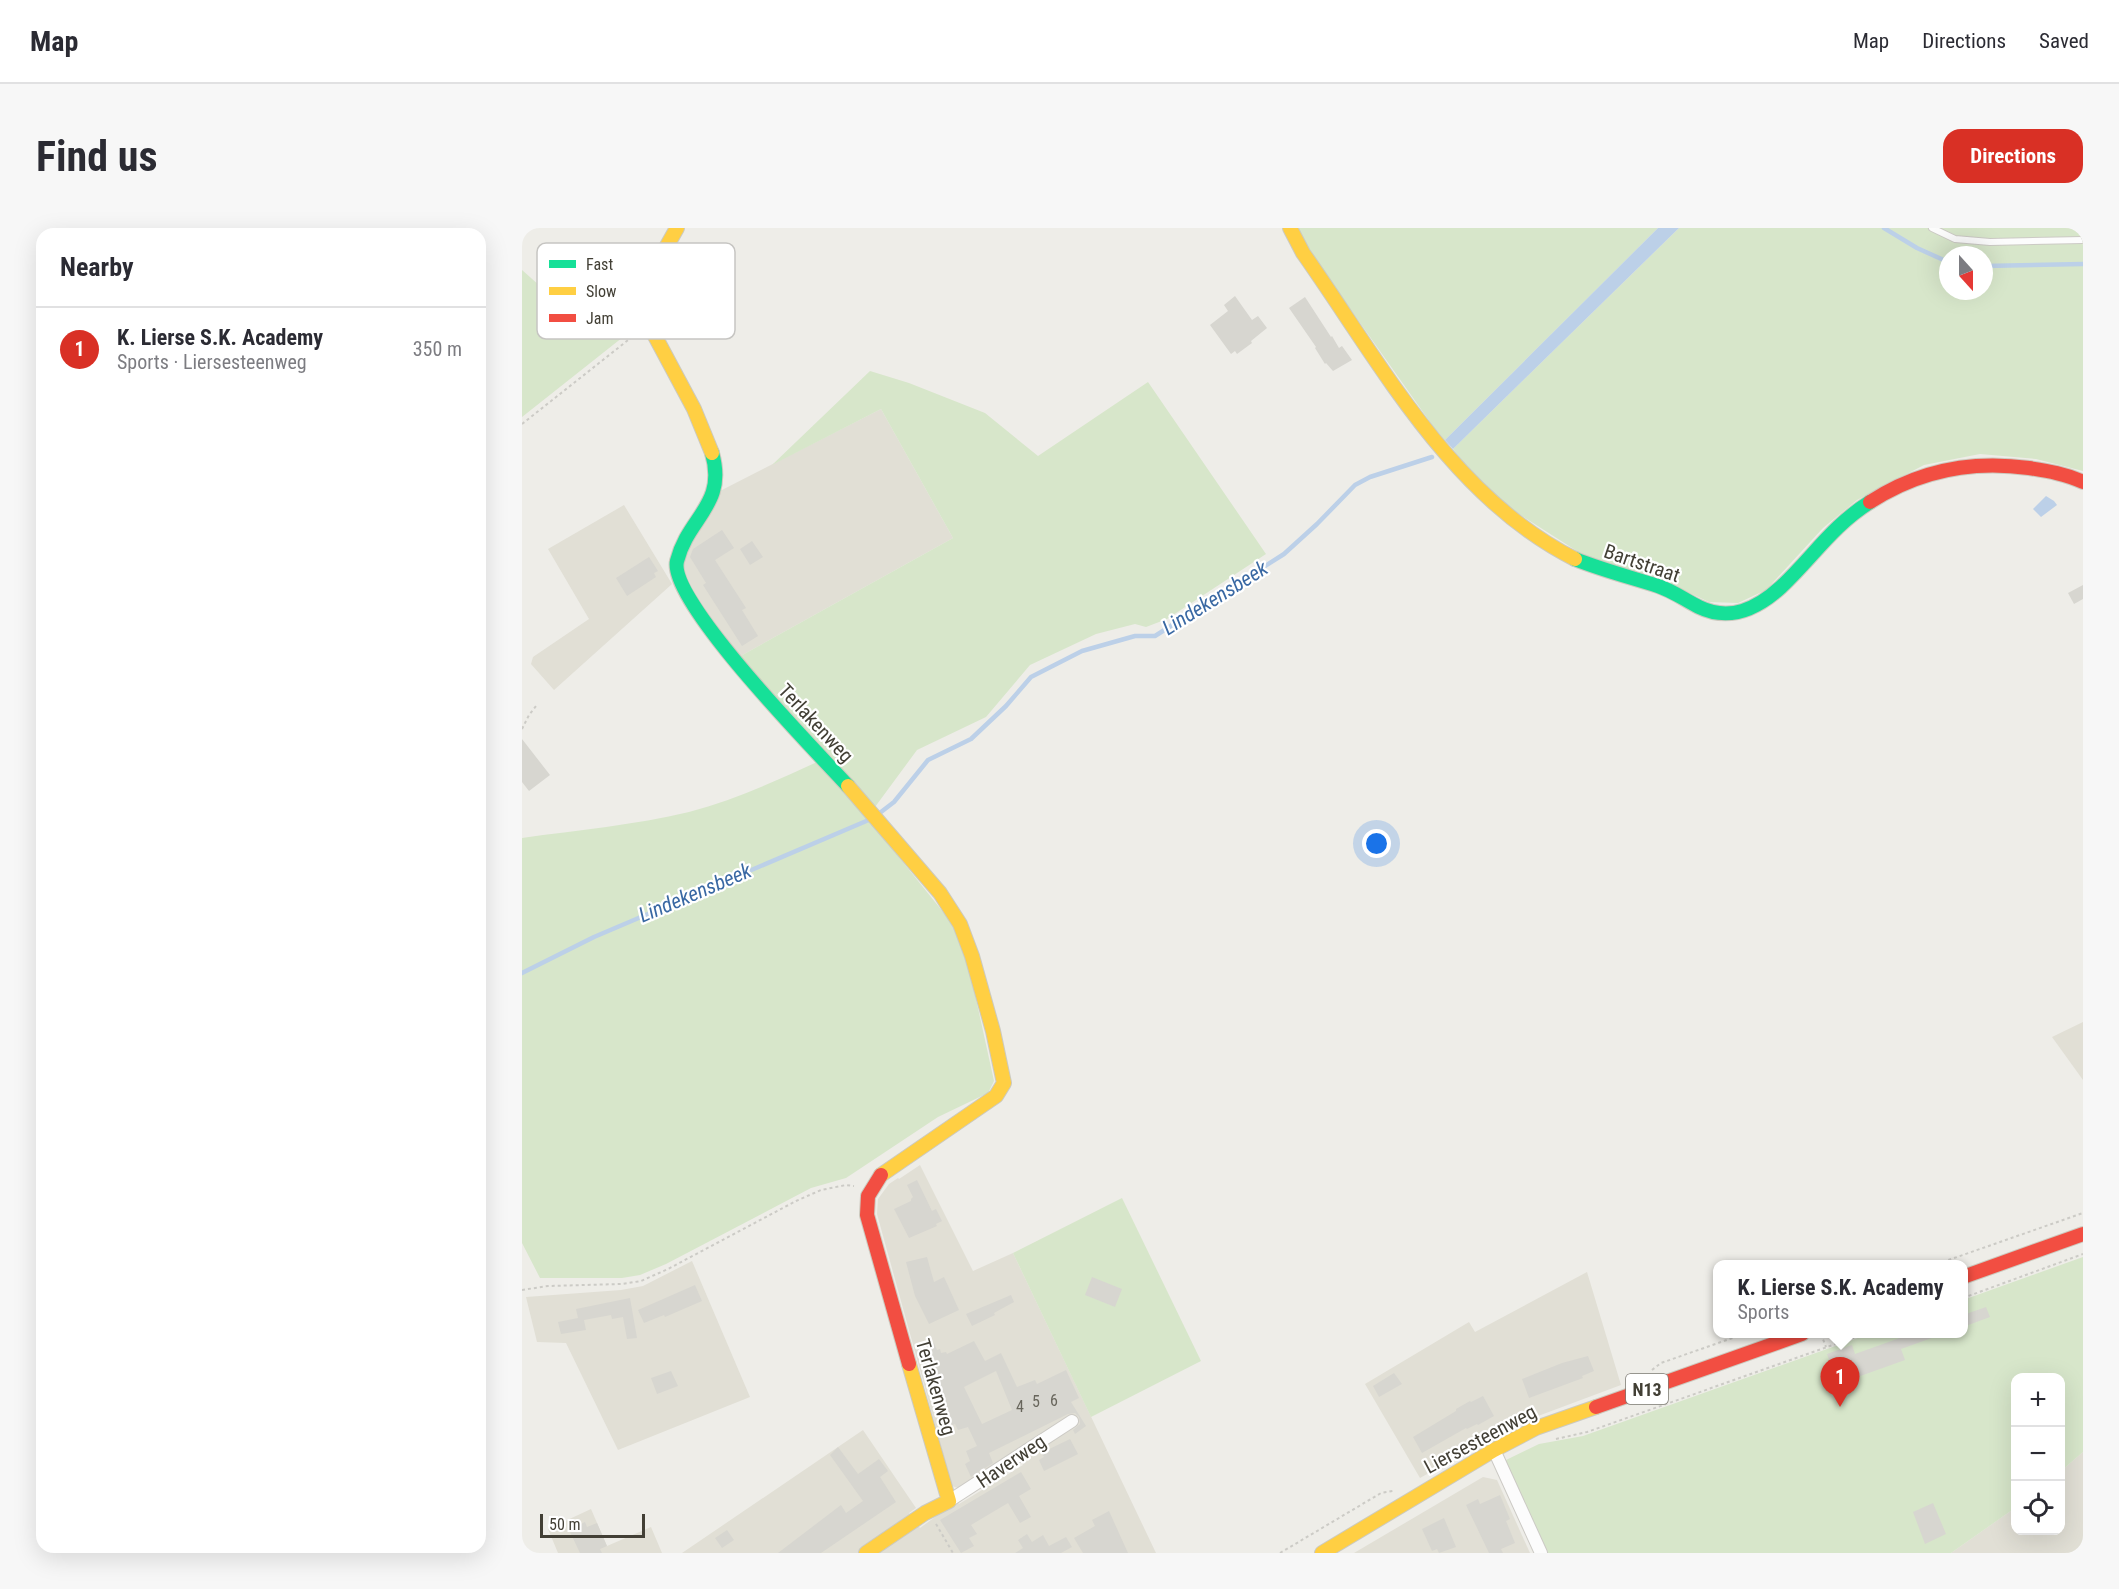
<!DOCTYPE html>
<html lang="en">
<head>
<meta charset="utf-8">
<style>
  :root { --surface:#fff; --page:#f7f7f7; --text:#2b2b33; --muted:#7c7c81; --line:#e1e1e2; --accent:#d93025 }
  body { margin:0; font-family:"Roboto Condensed",sans-serif; background:var(--page); color:var(--text) }
  .controls { position:absolute; right:18px; bottom:18px; display:grid; overflow:hidden; border-radius:12px; box-shadow:0 6px 24px #0002 }
  .controls button { width:54px; height:54px; display:grid; place-items:center; padding:0; border:0; border-bottom:2px solid var(--line); background:var(--surface); color:var(--text); font:30px sans-serif }
  .compass { position:absolute; left:1417px; top:18px; width:54px; height:54px; border-radius:50%; background:var(--surface); box-shadow:0 6px 24px #0002; rotate:159deg }
  .scale { position:absolute; left:18px; bottom:15px; width:105px; box-sizing:border-box; padding-left:6px; border:3px solid #423f35; border-top:0; font-size:16px; line-height:21px; white-space:nowrap; color:#423f35; -webkit-text-stroke:4px #fff; paint-order:stroke }
  .you { position:absolute; left:855px; top:616px; width:21px; height:21px; margin:-15px; border:4px solid #fff; border-radius:50%; background:#1a73e8; box-shadow:0 0 0 9px #1a73e833 }
  .badge { display:grid; place-items:center; width:39px; height:39px; border-radius:50%; background:var(--accent); color:#fff; font-size:20px; font-weight:700 }
  .pin { position:absolute; translate:-50% -50px; filter:drop-shadow(0 2px 3px #0008) }
  .pin::after { content:''; position:absolute; top:32px; width:21px; height:18px; background:inherit; clip-path:polygon(0 0,100% 0,50% 100%) }
  .popup { position:absolute; left:1191px; top:1032px; width:255px; height:78px; box-sizing:border-box; display:grid; place-content:center; border-radius:12px; background:var(--surface); filter:drop-shadow(0 2px 4px #0005); font-size:20px; white-space:nowrap; color:var(--muted) }
  .popup b { font-size:22px; color:var(--text) }
  .popup::after { content:''; position:absolute; left:50%; top:100%; margin-left:-12px; border:12px solid transparent; border-top-color:var(--surface) }
  .list { margin:0; padding:0; list-style:none }
  h2 { display:flex; justify-content:space-between; align-items:center; height:78px; margin:0; padding:0 24px; font-size:26px }
  h2 small { font-size:20px; font-weight:400; color:var(--muted) }
  .list li { display:grid; grid-template-columns:39px 1fr auto; gap:18px; align-items:center; box-sizing:border-box; height:84px; padding:0 24px; border-top:2px solid var(--line) }
  .list b { display:block; font-size:22px; white-space:nowrap }
  .list p { margin:0; font-size:20px; white-space:nowrap; color:var(--muted) }
  .list em { font-size:20px; font-style:normal; color:var(--muted) }
  .icon { flex:none; width:33px; height:33px; fill:none; stroke:currentColor; stroke-width:2; stroke-linecap:round; stroke-linejoin:round }
  .map { position:relative; flex:none; width:1561px; height:1325px; overflow:hidden; border-radius:18px }
  header { display:flex; align-items:center; gap:36px; box-sizing:border-box; height:84px; padding:0 30px; background:var(--surface); border-bottom:2px solid var(--line) }
  header strong { font-size:28px }
  nav { display:flex; gap:33px; margin-inline-start:auto; font-size:21px }
  .intro { display:flex; align-items:center; justify-content:space-between; box-sizing:border-box; height:144px; padding:0 36px }
  h1 { margin:0; font-size:42px }
  .button { padding:15px 27px; border-radius:18px; background:var(--accent); color:#fff; font-size:21px; font-weight:700 }
  main { display:flex; gap:36px; padding:0 36px }
  aside { flex:1; background:var(--surface); border-radius:18px; box-shadow:0 6px 24px #0002 }
  .map>svg:first-child { display:block }
  .residential { fill:#e1dfd5 }
  .green { fill:#d7e6ca; fill-rule:evenodd }
  .water { fill:#bcd0e8 }
  .lines { fill:none; stroke-linecap:round; stroke-linejoin:round }
  .stream { stroke:#bcd0e8; stroke-width:4.5 }
  .building { fill:#d7d6d0; fill-rule:evenodd }
  .lane-casing { stroke:#cccac5; stroke-width:8 }
  .street-casing { stroke:#cccac5; stroke-width:14 }
  .fast-casing { stroke:#cccabf; stroke-width:16 }
  .slow-casing { stroke:#cccabf; stroke-width:16 }
  .jam-casing { stroke:#cccabf; stroke-width:16 }
  .path { stroke:#cccbc6; stroke-width:2; stroke-dasharray:3 3; stroke-linecap:butt }
  .lane { stroke:#fcfcfc; stroke-width:6 }
  .street { stroke:#fcfcfc; stroke-width:12 }
  .fast { stroke:#16e098; stroke-width:14 }
  .slow { stroke:#ffcf43; stroke-width:14 }
  .jam { stroke:#f24e42; stroke-width:14 }
  .labels { text-anchor:middle; dominant-baseline:central; stroke-width:4.5; stroke-linejoin:round; paint-order:stroke }
  .number-label { font-size:16px; fill:#68665c }
  .shield { fill:#fff; stroke:#7b7972; stroke-width:1.5 }
  .shield-label { font-size:18px; font-weight:bold; fill:#423f35 }
  .street-label { font-size:20px; fill:#423f35; stroke:#fff }
  .water-label { font-size:21px; font-style:italic; fill:#3968a3; stroke:#fff }
  .key { fill:#fff; stroke:#c6c5c2; stroke-width:1.5 }
  .key-label { font-size:16px; fill:#423f35 }
</style>
</head>
<body>
<header>
<strong>Map</strong>
<nav><a>Map</a><a>Directions</a><a>Saved</a></nav>
</header>
<div class="intro"><h1>Find us</h1><a class="button">Directions</a></div>
<main>
<aside>
<h2>Nearby<small></small></h2>
<ul class="list">
<li><span class="badge">1</span><div><b>K. Lierse S.K. Academy</b><p>Sports · Liersesteenweg</p></div><em>350 m</em></li>
</ul>
</aside>
<div class="map">
<svg width="1561" height="1325" viewBox="0 0 1561 1325">
  <rect width="100%" height="100%" fill="#eeede8"/>
  <g class="residential">
    <path d="M359,181L431,310L215,430L183,386L160,340L162,326L196,264Z"/>
    <path d="M102,277L150,356L32,462L9,436L11,429L67,391L26,321Z"/>
    <path d="M1561,794V852L1530,809Z"/>
    <path d="M398,937L451,1043L491,1025L634,1325H160L341,1202L394,1280L387,1285L398,1300L435,1273L437,1276L501,1237L498,1231L439,1261L430,1258L355,986L356,971L367,956L376,950L377,951Z"/>
    <path d="M170,1033L228,1169L96,1222L44,1115L15,1114L4,1069L99,1062L121,1058Z"/>
    <path d="M1065,1044L1099,1157L992,1197L898,1250L843,1156L947,1094L953,1104Z"/>
    <path d="M1561,1224V1325H1429L1493,1280L1494,1302H1538L1539,1243Z"/>
    <path d="M961,1249L975,1252L1008,1325H832Z"/>
    <path d="M69,1281L85,1318L129,1299L140,1325H36L26,1301Z"/>
  </g>
  <g class="green">
    <path d="M776,0H1136L923,212L913,201L788,24Z"/>
    <path d="M1157,0H1561V243L1514,231L1458,226L1402,237L1335,272L1301,300L1244,362L1216,375L1187,374L1159,361L1058,325L994,284L958,255L931,221ZM1426,27H1462V63H1426Z"/>
    <path d="M0,42L18,58L81,80L96,78L117,55L116,78L120,94L0,189Z"/>
    <path d="M348,143L387,155L463,185L516,228L626,154L744,326L645,391L624,399L613,396L574,406L508,437L464,489L395,522L353,579L215,430L431,310L359,181L250,237Z"/>
    <path d="M295,534L338,581L434,700L445,730L472,853L466,865L416,889L324,950L289,960L144,1036L118,1047L100,1050H18L0,1015V610C56,602 113,597 167,584C212,572 254,553 295,534Z"/>
    <path d="M600,970L679,1133L569,1189L491,1025Z"/>
    <path d="M1561,1029V1224L1539,1243L1538,1150H1494L1493,1280L1429,1325H1023L984,1238V1232L1017,1216L1061,1208L1347,1106H1441V1072Z"/>
  </g>
  <g class="water">
    <path d="M1136,0H1157L931,221L923,212Z"/>
    <path d="M1524,268L1532,273L1535,277L1519,289L1511,281Z"/>
  </g>
  <g class="lines">
    <g class="stream">
      <path d="M1362,0L1395,20L1426,34"/>
      <path d="M1462,38L1561,36"/>
      <path d="M359,584L372,574L406,532L449,511L484,478L509,449L560,423L613,408H633L762,326L795,296L833,257L848,249L910,229"/>
      <path d="M0,745L72,709L349,591"/>
    </g>
  </g>
  <g class="building">
    <path d="M713,68L730,92L736,88L745,100L729,113L730,115L715,126L713,123L709,126L688,97L706,83L702,77Z"/>
    <path d="M783,69L809,109L810,108L817,120L820,118L830,132L811,143L804,135L803,136L793,120L794,119L767,80Z"/>
    <path d="M200,302L212,320L193,332L224,380L220,382L236,408L220,418L181,357L184,355L168,329L171,321Z"/>
    <path d="M230,313L241,329L228,337L218,321Z"/>
    <path d="M127,329L136,343L132,345L134,349L105,368L94,350Z"/>
    <path d="M1561,357V371L1552,376L1546,365Z"/>
    <path d="M0,511L28,547L7,563L0,554Z"/>
    <path d="M395,952L410,983L414,981L420,993L414,996L415,998L387,1010L372,981L389,973V971L391,969L385,957Z"/>
    <path d="M405,1029L412,1054L422,1049L437,1082L407,1096L393,1068L384,1034Z"/>
    <path d="M570,1049L600,1061L593,1079L563,1067Z"/>
    <path d="M173,1057L180,1073L143,1089L142,1087L122,1095L116,1082Z"/>
    <path d="M489,1067L492,1074L472,1085L473,1087L450,1098L444,1086Z"/>
    <path d="M108,1070L115,1110L105,1111L101,1089L90,1091L89,1087L62,1092L64,1102L39,1106L36,1094L56,1090L54,1081Z"/>
    <path d="M1464,1079L1468,1089L1441,1099V1087Z"/>
    <path d="M1389,1106L1418,1107L1379,1121L1383,1132L1316,1156L1305,1126L1330,1117L1333,1126Z"/>
    <path d="M452,1113L463,1133L479,1125L495,1159L513,1152L515,1156L544,1142L557,1170L549,1174L564,1198L553,1206L551,1202L558,1196L557,1189L553,1185L546,1186L467,1225L471,1235L449,1249L443,1236L448,1233L444,1223L455,1218L446,1199L436,1202L433,1196L423,1199L408,1144L406,1145L401,1126L404,1125L402,1119L412,1115L415,1122L418,1121L419,1125L424,1124L425,1126ZM474,1143L490,1182L460,1196L442,1159Z"/>
    <path d="M1066,1128L1072,1143L1060,1148L1061,1150L1007,1170L1000,1151L1040,1135Z"/>
    <path d="M149,1143L156,1158L135,1166L129,1150Z"/>
    <path d="M872,1145L880,1156L857,1169L851,1158Z"/>
    <path d="M961,1168L972,1188L956,1197L955,1196L945,1201L944,1200L900,1225L891,1209L934,1183V1181L948,1173L949,1174Z"/>
    <path d="M548,1211L556,1226L522,1243L517,1232L522,1229L519,1225Z"/>
    <path d="M316,1219L336,1246L357,1231L366,1243L358,1249L374,1274L299,1325H256L319,1277L324,1285L341,1273L308,1227Z"/>
    <path d="M499,1244L509,1261L497,1268L509,1289L498,1295L486,1275L449,1297L455,1306L447,1310L452,1318L439,1325L418,1292Z"/>
    <path d="M978,1267L988,1291L984,1293L993,1315L979,1321L981,1325H967L944,1277L956,1271L958,1276Z"/>
    <path d="M1411,1275L1424,1306L1403,1316L1391,1284Z"/>
    <path d="M587,1283L606,1325H561L552,1310L573,1298L570,1292Z"/>
    <path d="M922,1290L934,1319L917,1325L915,1321L910,1323L900,1301Z"/>
    <path d="M63,1294L65,1299L75,1295L85,1318L78,1321L80,1325H58L47,1302Z"/>
    <path d="M205,1302L212,1312L200,1320L193,1310Z"/>
    <path d="M505,1306L510,1314L521,1307L527,1318L544,1309L550,1319L539,1325H493L501,1320L496,1312Z"/>
  </g>
  <g class="lines">
    <defs>
      <path id="lane" d="M1410,0L1433,11L1468,14L1561,12"/>
      <g id="street">
        <path d="M972,1222L1019,1325"/>
        <path d="M427,1273L550,1193"/>
      </g>
      <g id="fast">
        <path d="M190,225C205,277 166,289 155,333C145,372 296,525 326,558"/>
        <path d="M1053,331C1080,342 1108,349 1136,358C1151,363 1163,372 1177,379C1208,394 1235,381 1259,359C1291,329 1310,298 1348,274"/>
      </g>
      <g id="slow">
        <path d="M155,0L133,39L123,77L126,95L172,181L190,225"/>
        <path d="M768,0L781,25C858,134 929,269 1053,331"/>
        <path d="M326,558L418,665L438,696L450,728L471,803L482,855L474,868L359,947"/>
        <path d="M344,1325L403,1285L427,1273L387,1136"/>
        <path d="M800,1325L972,1222L1014,1200L1074,1179"/>
      </g>
      <g id="jam">
        <path d="M1348,274C1397,242 1450,232 1507,240C1526,243 1544,246 1561,254"/>
        <path d="M359,947L346,968L345,987L387,1136"/>
        <path d="M1441,1049L1561,1006"/>
        <path d="M1074,1179L1280,1106"/>
      </g>
    </defs>
    <use href="#lane" class="lane-casing"/>
    <use href="#street" class="street-casing"/>
    <use href="#fast" class="fast-casing"/>
    <use href="#slow" class="slow-casing"/>
    <use href="#jam" class="jam-casing"/>
    <g class="path">
      <path d="M0,196L115,105"/>
      <path d="M0,501L7,487L14,478"/>
      <path d="M1415,1036L1561,985"/>
      <path d="M0,1062L26,1058L100,1056L119,1053L146,1041L274,973L299,962L324,957L332,958"/>
      <path d="M1441,1070L1561,1026"/>
      <path d="M1299,1106L1304,1119"/>
      <path d="M1130,1142L1139,1135L1222,1106"/>
      <path d="M1034,1211L1065,1204L1342,1106"/>
      <path d="M414,1296L431,1325"/>
      <path d="M758,1325L859,1265L871,1263"/>
    </g>
    <use href="#lane" class="lane"/>
    <use href="#street" class="street"/>
    <use href="#fast" class="fast"/>
    <use href="#slow" class="slow"/>
    <use href="#jam" class="jam"/>
  </g>
  <g class="labels">
    <g class="number-label">
      <text x="532" y="1172">6</text>
      <text x="514" y="1173">5</text>
      <text x="498" y="1178">4</text>
    </g>
    <rect class="shield" x="1104" y="1146" width="42" height="30" rx="4.5"/>
    <g class="shield-label">
      <text x="1125" y="1161">N13</text>
    </g>
    <g class="street-label">
      <text transform="translate(1120 335) rotate(19)">Bartstraat</text>
      <text transform="translate(294 495) rotate(47)">Terlakenweg</text>
      <text transform="translate(414 1159) rotate(74)">Terlakenweg</text>
      <text transform="translate(958 1211) rotate(-28)">Liersesteenweg</text>
      <text transform="translate(489 1233) rotate(-34)">Haverweg</text>
    </g>
    <g class="water-label">
      <text transform="translate(693 370) rotate(-32)">Lindekensbeek</text>
      <text transform="translate(173 665) rotate(-23)">Lindekensbeek</text>
    </g>
  </g>
  <rect x="15" y="15" width="198" height="96" rx="9" class="key"/>
  <rect x="27" y="32" width="27" height="8" fill="#16e098"/>
  <rect x="27" y="59" width="27" height="8" fill="#ffcf43"/>
  <rect x="27" y="86" width="27" height="8" fill="#f24e42"/>
  <g class="key-label">
    <text x="64" y="42">Fast</text>
    <text x="64" y="69">Slow</text>
    <text x="64" y="96">Jam</text>
  </g>
</svg>
<div class="controls">
<button>+</button>
<button>−</button>
<button><svg class="icon" aria-label="locate" viewBox="0 0 24 24"><circle cx="12" cy="12" r="6"/><path d="M12 2v4M12 18v4M2 12h4M18 12h4"/></svg></button>
</div>
<svg class="compass" viewBox="-18 -18 36 36"><path d="M0-13l5 13h-10z" fill="#e53935"/><path d="M0 13l5-13h-10z" fill="#7c7c81"/></svg>
<div class="scale">50 m</div>
<div class="you"></div>
<div class="pin badge" style="left:1318px;top:1179px">1</div>
<div class="popup"><b>K. Lierse S.K. Academy</b>Sports</div>
</div>
</main>
</body>
</html>
